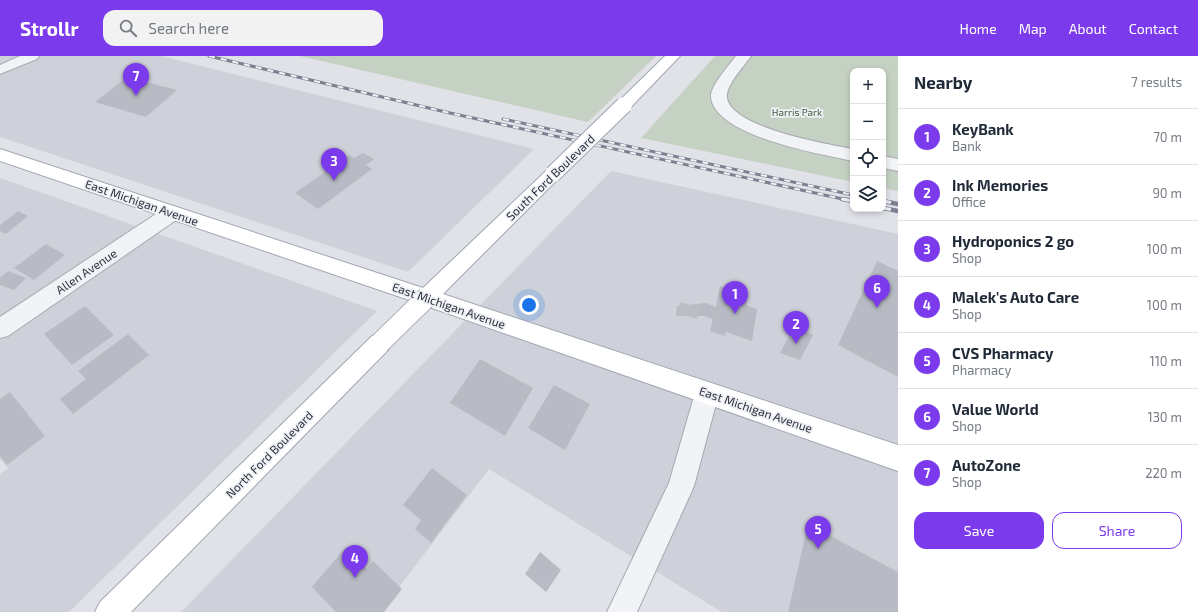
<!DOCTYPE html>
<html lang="en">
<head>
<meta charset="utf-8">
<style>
  :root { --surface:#fff; --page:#f2f2f3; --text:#1f2937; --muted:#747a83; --line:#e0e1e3; --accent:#7c3aed }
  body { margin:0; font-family:"Exo 2",sans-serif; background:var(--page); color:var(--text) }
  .controls { position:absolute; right:12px; top:12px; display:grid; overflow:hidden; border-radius:8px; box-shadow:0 2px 6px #0003 }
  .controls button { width:36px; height:36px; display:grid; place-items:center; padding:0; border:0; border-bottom:1px solid var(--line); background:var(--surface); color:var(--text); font:20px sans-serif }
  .you { position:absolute; left:529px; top:249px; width:14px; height:14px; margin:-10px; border:3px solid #fff; border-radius:50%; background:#1a73e8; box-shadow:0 0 0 6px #1a73e833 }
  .badge { display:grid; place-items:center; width:26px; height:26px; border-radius:50%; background:var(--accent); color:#fff; font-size:13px; font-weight:700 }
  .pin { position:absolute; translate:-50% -33px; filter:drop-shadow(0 1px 2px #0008) }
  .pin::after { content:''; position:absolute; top:21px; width:14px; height:12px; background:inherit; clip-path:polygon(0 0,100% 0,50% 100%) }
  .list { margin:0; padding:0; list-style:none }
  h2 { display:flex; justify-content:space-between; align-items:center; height:52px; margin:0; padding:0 16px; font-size:17px }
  h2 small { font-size:13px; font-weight:400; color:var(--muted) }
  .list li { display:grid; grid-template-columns:26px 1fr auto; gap:12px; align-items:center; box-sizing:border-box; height:56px; padding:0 16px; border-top:1px solid var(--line) }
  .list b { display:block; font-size:15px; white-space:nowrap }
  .list p { margin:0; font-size:13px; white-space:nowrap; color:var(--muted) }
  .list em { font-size:13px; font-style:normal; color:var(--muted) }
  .actions { display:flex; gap:8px; padding:12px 16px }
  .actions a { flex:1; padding:9px 0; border:1px solid var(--accent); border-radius:12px; text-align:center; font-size:14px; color:var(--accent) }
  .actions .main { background:var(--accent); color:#fff }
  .icon { flex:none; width:22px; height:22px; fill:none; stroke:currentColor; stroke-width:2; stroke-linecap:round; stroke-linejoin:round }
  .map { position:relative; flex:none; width:898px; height:556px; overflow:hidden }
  header { display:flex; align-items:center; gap:24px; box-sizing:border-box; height:56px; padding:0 20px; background:var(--accent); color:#fff }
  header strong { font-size:19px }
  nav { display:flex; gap:22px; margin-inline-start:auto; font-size:14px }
  .search { width:280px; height:36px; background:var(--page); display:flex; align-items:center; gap:10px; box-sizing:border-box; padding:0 14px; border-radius:12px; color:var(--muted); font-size:15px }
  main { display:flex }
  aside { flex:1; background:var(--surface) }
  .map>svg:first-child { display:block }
  .built { fill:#ced1d9 }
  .green { fill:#c5d1c2 }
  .building { fill:#b8bbc4 }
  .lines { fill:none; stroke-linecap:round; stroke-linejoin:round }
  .minor-tunnel { stroke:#bcbec6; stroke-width:20; stroke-dasharray:20 10; stroke-linecap:butt }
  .minor-casing { stroke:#a6a9b1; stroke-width:2 }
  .major-casing { stroke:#a0a6b2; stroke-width:2 }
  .minor { fill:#f2f3f6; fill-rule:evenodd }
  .major { fill:#fff; fill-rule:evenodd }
  .rail-far1-casing { stroke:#7b8190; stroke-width:3 }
  .rail-casing { stroke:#7b8190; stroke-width:4.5 }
  .rail-far1 { stroke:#eff1f5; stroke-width:2; stroke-dasharray:6; stroke-linecap:butt }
  .rail { stroke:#eff1f5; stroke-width:3; stroke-dasharray:8; stroke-linecap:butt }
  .major-bridge-far1-casing { stroke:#a0a6b2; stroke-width:18; stroke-linecap:butt }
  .major-bridge-casing { stroke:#a0a6b2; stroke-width:22; stroke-linecap:butt }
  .major-bridge-far1 { stroke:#fff; stroke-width:16 }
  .major-bridge { stroke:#fff; stroke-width:20 }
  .labels { text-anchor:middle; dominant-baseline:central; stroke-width:3.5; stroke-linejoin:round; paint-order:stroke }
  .far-park-label { font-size:10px; fill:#3c5839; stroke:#eff1f5 }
  .street-label { font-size:12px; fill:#2a303d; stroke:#eff1f5 }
</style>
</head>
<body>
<header>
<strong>Strollr</strong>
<div class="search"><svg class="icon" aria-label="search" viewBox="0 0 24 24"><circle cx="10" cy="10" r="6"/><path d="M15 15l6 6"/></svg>Search here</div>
<nav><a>Home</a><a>Map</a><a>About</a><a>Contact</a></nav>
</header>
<main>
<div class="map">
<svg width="898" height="556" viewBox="0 0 898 556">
  <rect width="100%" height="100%" fill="#e0e2e8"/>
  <g class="built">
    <path d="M0,0H161L534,93L408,216L0,81Z"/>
    <path d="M611,115L898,178V556H722L489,413L380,556H181Z"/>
    <path d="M0,122L377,255L69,556H0V418L8,412L0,403Z"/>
  </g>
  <g class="green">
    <path d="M300,0H656L588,66Z"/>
    <path d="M715,0H898V135L883,132V15H853V126L641,82Z"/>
  </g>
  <g class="building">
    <path d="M127,21L177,34L146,61L95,46Z"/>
    <path d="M363,97L374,103L366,109L372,113L318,153L295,137L349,99L354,102Z"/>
    <path d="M18,155L28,160L6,178L0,175V169Z"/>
    <path d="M46,188L65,199L34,224L14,212Z"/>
    <path d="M877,205L898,215V321L838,289Z"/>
    <path d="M8,215L26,222L14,234L0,229V222Z"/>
    <path d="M720,230L738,236L737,241L747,244L746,249L757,253L752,285L726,276L725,280L710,275L713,263L703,260H676L677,250L706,247L716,251Z"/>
    <path d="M85,250L114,279L72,309L44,278Z"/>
    <path d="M795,269L813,279L800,304L780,297Z"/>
    <path d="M128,278L149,299L73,358L60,343L86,323L78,315Z"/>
    <path d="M480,303L533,332L505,380L450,347Z"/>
    <path d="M554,329L590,348L565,394L528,372Z"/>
    <path d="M10,336L45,380L7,409L0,400V343Z"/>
    <path d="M432,412L467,439L431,487L415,473L421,464L403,449Z"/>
    <path d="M808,468L898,516V556H788Z"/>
    <path d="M346,491L367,513L373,505L402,533L384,556H334L335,555L312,531Z"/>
    <path d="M540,496L561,514L546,536L525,518Z"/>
  </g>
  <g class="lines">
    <path class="minor-tunnel" d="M687,260L690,249"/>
    <defs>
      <g id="minor">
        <path d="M20,0H39L37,3L0,18V9Z"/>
        <path d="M736,0H751C745,9 725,30 727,42C732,72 827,88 853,93V105C822,98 715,81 711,41C710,30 730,8 736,0Z"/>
        <path d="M883,100L898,103V115L883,112Z"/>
        <path d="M172,150L179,152L181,157L179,162L8,280L0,282V261L165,152Z"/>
        <path d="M707,326L715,329L719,337L694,430L690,439L637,556H607L669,427L695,337L699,329Z"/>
      </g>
      <g id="major">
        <path d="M665,0H680L630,52L624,54L618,52L616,49L618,46Z"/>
        <path d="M0,93L423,232L547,114L553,112L559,114L562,118L559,122L443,238L898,389V415L415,246L0,105Z"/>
        <path d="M380,277L388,280L391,287L388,294L131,556H95L100,546L372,280Z"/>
      </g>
    </defs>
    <use href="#minor" class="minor-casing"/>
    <use href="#major" class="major-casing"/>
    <use href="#minor" class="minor"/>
    <use href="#major" class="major"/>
    <defs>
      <g id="rail-far1">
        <path d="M209,0L450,57L847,144"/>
        <path d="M503,63L853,139"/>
      </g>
      <g id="rail">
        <path d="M842,143L853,145"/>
        <path d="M883,145L898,148"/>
        <path d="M883,152L898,155"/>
      </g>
    </defs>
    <use href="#rail-far1" class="rail-far1-casing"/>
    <use href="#rail" class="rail-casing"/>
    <use href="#rail-far1" class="rail-far1"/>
    <use href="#rail" class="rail"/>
    <defs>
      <path id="major-bridge-far1" d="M553,118L624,49"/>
      <path id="major-bridge" d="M380,287L427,241"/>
    </defs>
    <use href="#major-bridge-far1" class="major-bridge-far1-casing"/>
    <use href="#major-bridge" class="major-bridge-casing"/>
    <use href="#major-bridge-far1" class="major-bridge-far1"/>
    <use href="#major-bridge" class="major-bridge"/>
  </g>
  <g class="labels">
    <g class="far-park-label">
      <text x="797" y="56">Harris Park</text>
    </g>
    <g class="street-label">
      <text transform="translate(550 121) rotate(-44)">South Ford Boulevard</text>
      <text transform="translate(142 146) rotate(19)">East Michigan Avenue</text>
      <text transform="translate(86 215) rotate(-34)">Allen Avenue</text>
      <text transform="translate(449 249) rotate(19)">East Michigan Avenue</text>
      <text transform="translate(756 353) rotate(19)">East Michigan Avenue</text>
      <text transform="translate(269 398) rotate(-45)">North Ford Boulevard</text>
    </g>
  </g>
</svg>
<div class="controls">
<button>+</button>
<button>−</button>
<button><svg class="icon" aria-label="locate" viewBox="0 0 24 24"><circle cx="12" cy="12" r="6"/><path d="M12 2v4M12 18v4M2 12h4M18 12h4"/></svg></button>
<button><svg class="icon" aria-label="layers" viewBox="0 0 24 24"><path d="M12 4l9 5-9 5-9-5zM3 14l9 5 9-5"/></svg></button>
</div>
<div class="you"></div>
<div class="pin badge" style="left:735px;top:258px">1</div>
<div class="pin badge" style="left:796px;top:288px">2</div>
<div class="pin badge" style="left:334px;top:125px">3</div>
<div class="pin badge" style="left:355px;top:522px">4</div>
<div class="pin badge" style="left:818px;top:493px">5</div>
<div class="pin badge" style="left:877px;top:252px">6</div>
<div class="pin badge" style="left:136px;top:40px">7</div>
</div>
<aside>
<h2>Nearby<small>7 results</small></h2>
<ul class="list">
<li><span class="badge">1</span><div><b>KeyBank</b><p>Bank</p></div><em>70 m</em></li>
<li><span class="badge">2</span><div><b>Ink Memories</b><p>Office</p></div><em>90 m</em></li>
<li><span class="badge">3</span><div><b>Hydroponics 2 go</b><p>Shop</p></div><em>100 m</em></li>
<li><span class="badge">4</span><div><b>Malek's Auto Care</b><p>Shop</p></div><em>100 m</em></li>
<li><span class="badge">5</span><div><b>CVS Pharmacy</b><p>Pharmacy</p></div><em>110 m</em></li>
<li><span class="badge">6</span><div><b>Value World</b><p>Shop</p></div><em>130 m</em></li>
<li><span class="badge">7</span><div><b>AutoZone</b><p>Shop</p></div><em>220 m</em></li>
</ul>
<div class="actions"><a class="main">Save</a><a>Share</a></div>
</aside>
</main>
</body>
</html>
